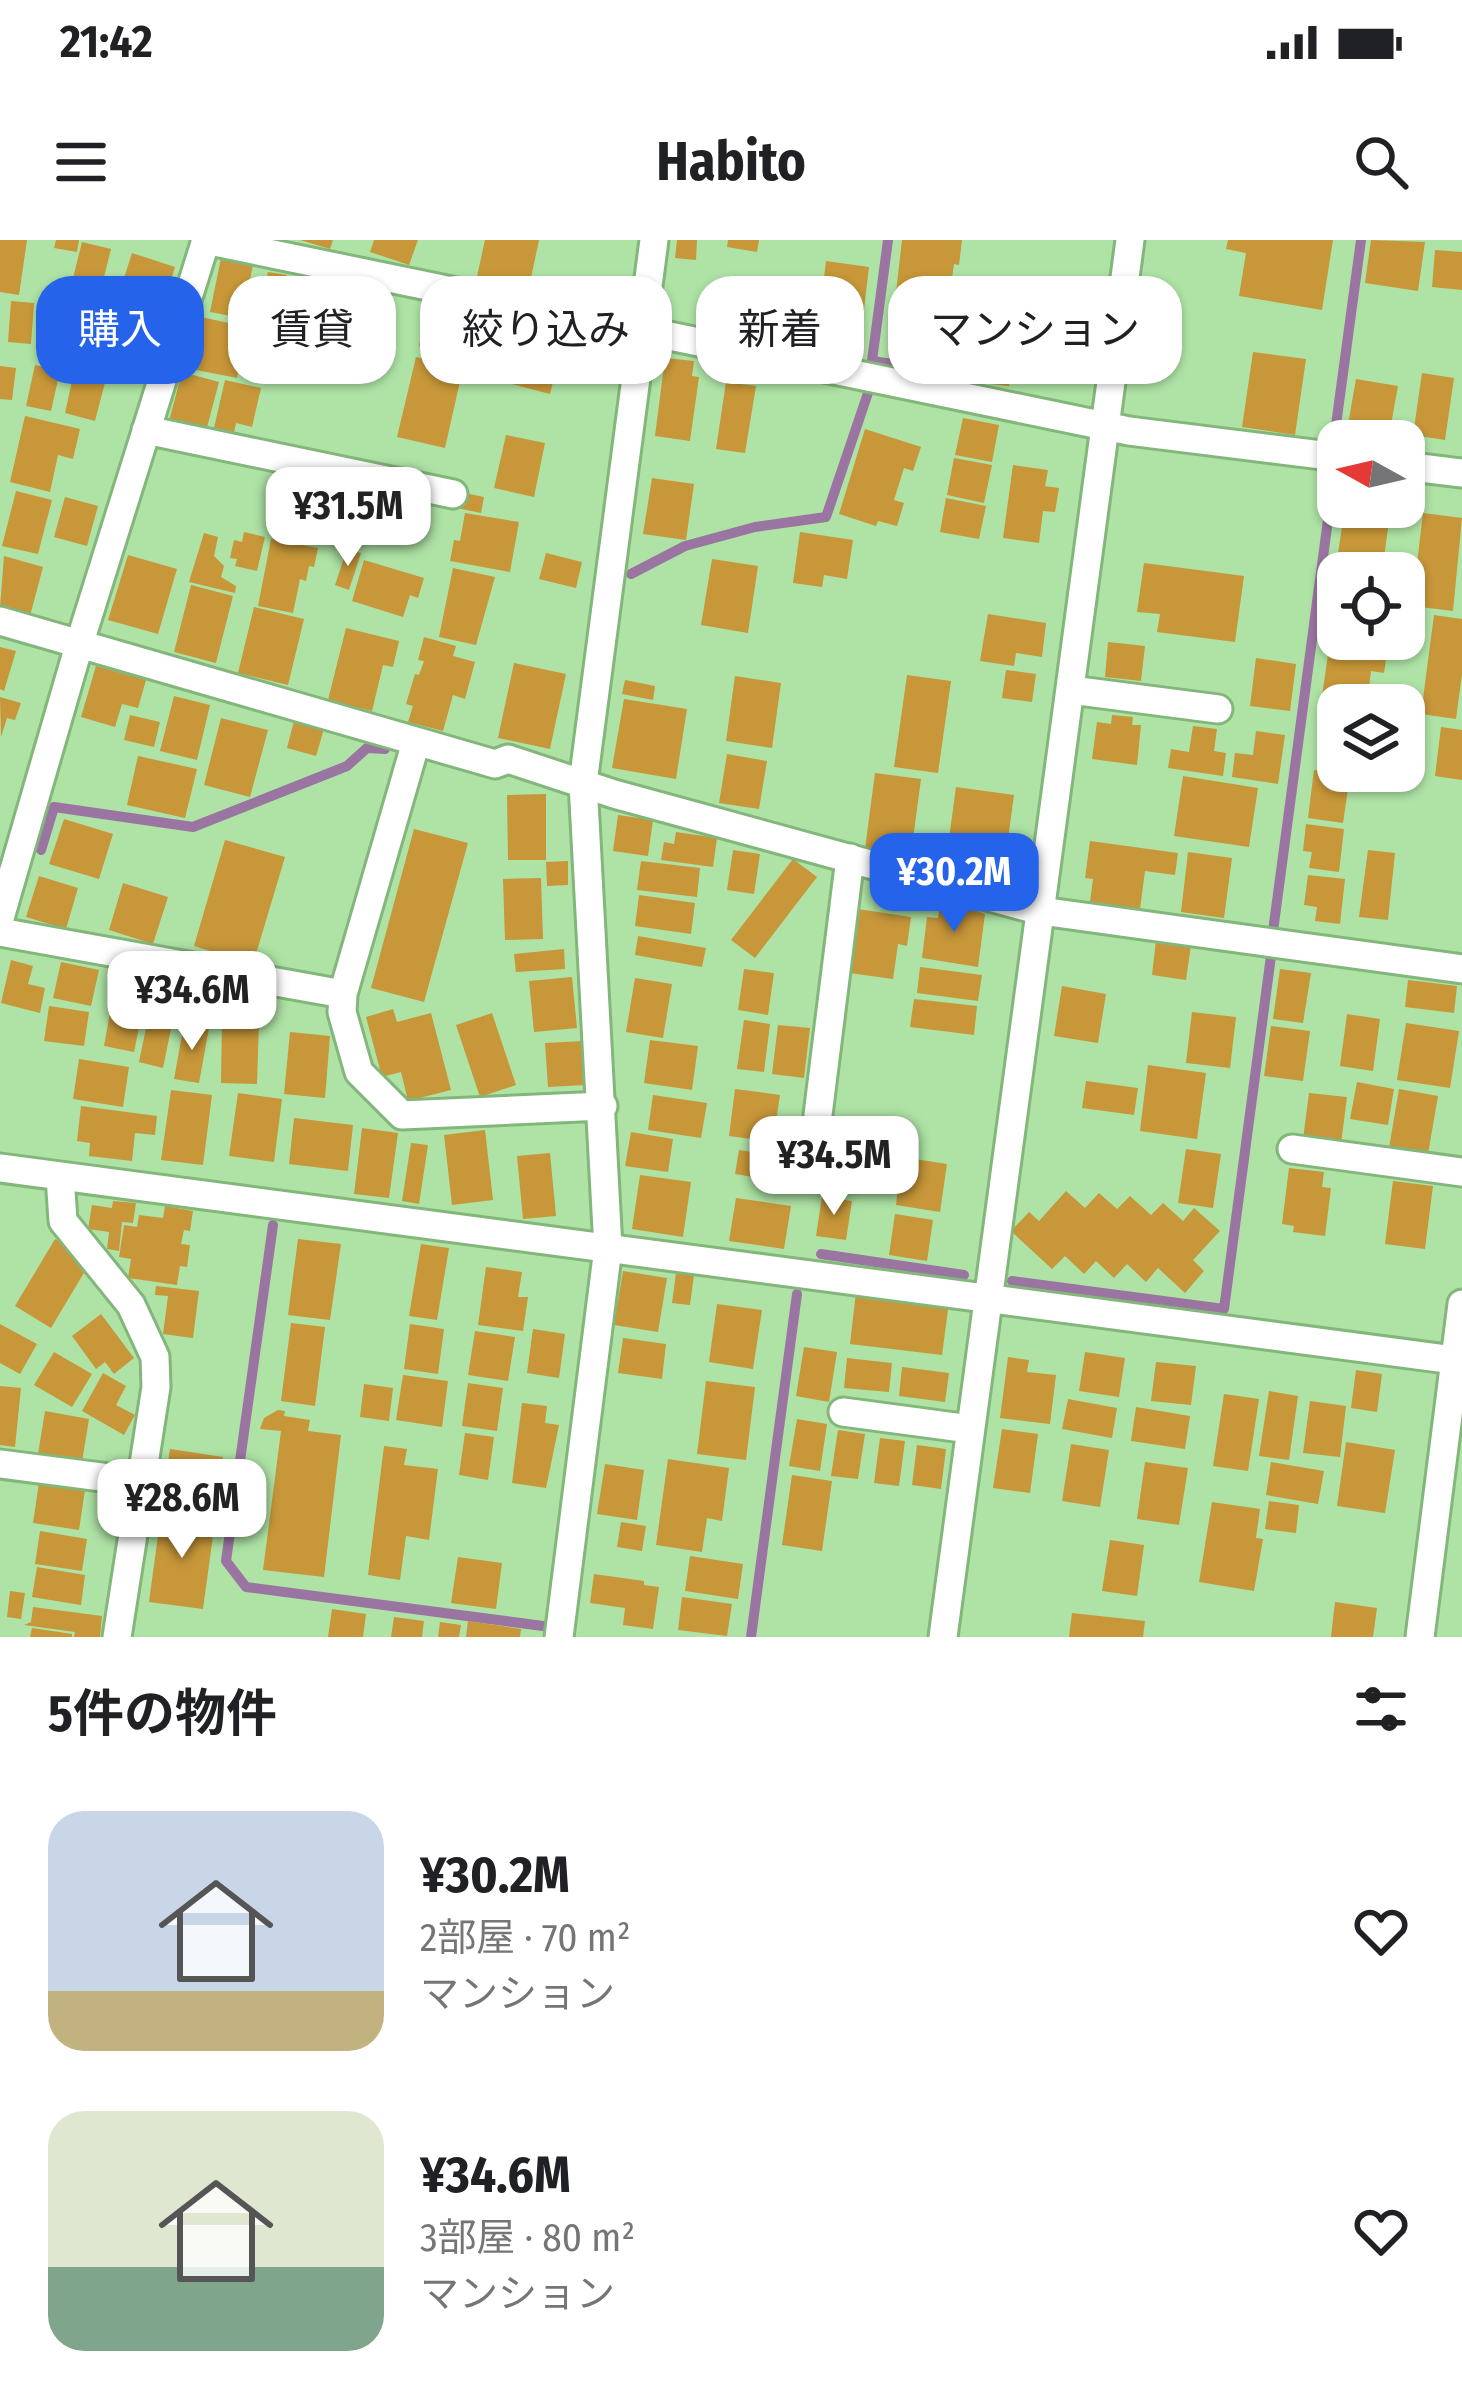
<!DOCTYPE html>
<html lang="ja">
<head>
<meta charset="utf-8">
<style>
  body { margin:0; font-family:"Fira Sans Condensed","Noto Sans JP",sans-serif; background:#f6f6f6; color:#202124; height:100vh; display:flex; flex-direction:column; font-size:45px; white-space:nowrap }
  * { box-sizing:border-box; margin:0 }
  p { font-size:39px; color:#757577 }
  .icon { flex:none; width:66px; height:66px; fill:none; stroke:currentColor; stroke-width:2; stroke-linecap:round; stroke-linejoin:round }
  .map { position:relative; height:1397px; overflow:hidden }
  .panel { display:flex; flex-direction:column; background:#fff; flex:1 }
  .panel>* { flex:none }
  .banner { position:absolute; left:36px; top:36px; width:1392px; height:108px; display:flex; gap:24px }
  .needle { width:78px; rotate:278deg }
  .controls { position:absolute; left:1317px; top:180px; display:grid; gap:24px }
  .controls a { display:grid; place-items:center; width:108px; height:108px; border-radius:24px; background:#fff; box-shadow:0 3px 9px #0004; font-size:60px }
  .price { position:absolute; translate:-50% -102px; padding:0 27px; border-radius:24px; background:#fff; color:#222; font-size:39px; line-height:78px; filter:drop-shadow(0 3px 6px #0008) }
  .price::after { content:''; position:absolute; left:50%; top:72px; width:36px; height:27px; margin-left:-18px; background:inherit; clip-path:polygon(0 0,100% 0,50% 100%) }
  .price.on { background:#2563eb; color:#fff }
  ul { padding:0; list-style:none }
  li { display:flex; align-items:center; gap:36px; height:300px; padding:0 48px }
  li span { display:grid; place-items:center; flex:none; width:336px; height:240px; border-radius:36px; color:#555 }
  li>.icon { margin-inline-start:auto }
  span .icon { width:144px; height:144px; fill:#fffc; stroke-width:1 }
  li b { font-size:51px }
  h2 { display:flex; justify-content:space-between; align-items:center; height:144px; padding:0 48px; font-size:51px }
  .tag { padding:0 42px; border-radius:36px; background:#fff; box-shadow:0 3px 9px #0004; font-size:42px; line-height:108px }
  .tag.on { background:#2563eb; color:#fff }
  .status { display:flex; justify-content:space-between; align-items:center; height:84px; padding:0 60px; background:#fff; direction:ltr }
  .status svg { height:33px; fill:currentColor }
  header { display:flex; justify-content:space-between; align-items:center; height:156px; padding:0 48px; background:#fff; font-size:54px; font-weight:700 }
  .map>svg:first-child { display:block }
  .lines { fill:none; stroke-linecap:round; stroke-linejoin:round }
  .stream { stroke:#9b75a2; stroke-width:10 }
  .building { fill:#c79739 }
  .minor-casing { stroke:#83b67a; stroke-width:33 }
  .minor { stroke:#fff; stroke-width:27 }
</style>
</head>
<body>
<div class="status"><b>21:42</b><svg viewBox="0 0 49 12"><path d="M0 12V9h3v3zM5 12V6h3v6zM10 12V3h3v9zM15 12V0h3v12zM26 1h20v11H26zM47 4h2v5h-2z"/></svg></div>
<header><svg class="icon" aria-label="menu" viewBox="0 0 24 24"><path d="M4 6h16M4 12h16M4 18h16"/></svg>Habito<svg class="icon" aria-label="search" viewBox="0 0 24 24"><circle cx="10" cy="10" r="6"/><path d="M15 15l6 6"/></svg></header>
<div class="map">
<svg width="1462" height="1397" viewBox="0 0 1462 1397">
  <rect width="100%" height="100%" fill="#aee3a5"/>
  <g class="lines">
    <path class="stream" d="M888,0l-16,121 71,10
      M1334,200l27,-200
      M631,334l54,-28 70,-19 71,-10 42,-124
      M41,610l13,-43 139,20 154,-61 20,-18 18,1
      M1273,691l61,-456
      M273,985l-47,336 20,26 297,39
      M821,1014l143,21
      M1012,1041l212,28 47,-353
      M751,1397l46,-343"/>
  </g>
  <path class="building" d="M0,0h27l-8,55 -19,-3z
    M56,0h23l-2,12 -23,-4z
    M300,0h33l-3,9z
    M374,0h44l-9,25 -39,-13z
    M485,0h54l-11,52 -52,-11z
    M677,0h20l-1,20 -21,-2z
    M728,0h31l-2,12 -30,-5z
    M902,0h60l-3,25 -5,-1 -11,77 -23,-3 -2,11 -28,-4z
    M1228,0h105l-11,70 -83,-14 7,-43 -20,-4z
    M1371,0l54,2 -7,49 -53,-8z
    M82,2l29,7 -13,52 -29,-7z
    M1435,10l27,2v38l-30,-3z
    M132,13l43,14 -14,44 -43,-14z
    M221,18l32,7 -11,53 -32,-6z
    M826,21l43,6 -7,59 -43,-5z
    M268,32l19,3 -7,34 -19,-3z
    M66,59l27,6 -9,44 -27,-5z
    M11,61l23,2 -3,41 -23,-2z
    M427,67l47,10 -8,39 -47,-10z
    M196,76l52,11 -11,51 -51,-10z
    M514,76l52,14 -16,64 -53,-14z
    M253,83l20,3 -4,22 -20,-4z
    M993,86l28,4 -6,52h-5l-1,4 -19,-2 1,-5 -4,-1z
    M1253,112l53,7 -11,76 -53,-8z
    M416,117l47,11 -18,80 -48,-11z
    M665,118l29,3 -2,15 7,1 -9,64 -35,-5z
    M35,125l25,6 -9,40 -25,-5z
    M0,126l16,2 -4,32 -12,-1z
    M75,127l32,8 -12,46 -30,-8z
    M182,132l37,10 -14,53 -37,-10z
    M1422,133l32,5 -9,62 -32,-5z
    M1356,139l42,7 -10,55 -42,-5z
    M225,140l36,8 -9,39 -16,-4 -3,14 -20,-5z
    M726,142l30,4 -11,67 -29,-4z
    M25,176l55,13 -7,30 -15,-4 -8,37 -40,-10z
    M963,178l36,7 -7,37 -37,-7z
    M865,189l56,18 -8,24 -9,-3 -10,32 10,3 -7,23 -19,-5 -2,5 -37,-12z
    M506,195l39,8 -11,54 -40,-9z
    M954,218l38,7 -8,38 -37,-8z
    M1013,225l35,5 -3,16 14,2 -4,24 -12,-1 -4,32 -36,-5z
    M308,237l45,9 -12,60 -45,-8z
    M652,238l42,6 -8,56 -43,-6z
    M16,251l36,9 -14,54 -36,-8z
    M460,252l24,5 -3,16 -24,-5z
    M65,257l33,9 -11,40 -33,-9z
    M946,258l40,8 -7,33 -39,-7z
    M1345,267l45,6 -8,60h-47z
    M465,273l54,9 -9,50 -60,-11 4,-21 6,1z
    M1423,273l39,5 -9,93 -41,-5z
    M244,292l21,5 -8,34 -22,-5 2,-7 -7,-1 4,-18 8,2z
    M800,292l53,8 -6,39 -23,-4 -2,12 -29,-4z
    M204,293l14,4 -4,19 10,10 -3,11 15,9 -1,7 -46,-11z
    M271,299l47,9 -4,19 -5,-1 -3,15 -6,-2 -7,34 -35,-7z
    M347,309l14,4 -12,37 -14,-5z
    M546,313l36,9 -6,26 -37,-9z
    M128,315l49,14 -19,65 -50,-14z
    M4,316l39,11 -13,49 -30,-9z
    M712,319l46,7 -10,67 -47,-8z
    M364,320l60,18 -6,20 -8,-3 -7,22 -51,-16z
    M1144,323l100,13 -9,66 -78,-10 3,-18 -23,-2z
    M453,328l42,9 -19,68 -37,-8z
    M191,345l42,11 -17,67 -42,-11z
    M254,367l50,12 -16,66 -50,-12z
    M988,374l58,9 -4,34 -26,-4 -2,13 -34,-5z
    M1434,375l28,4v55l-6,45 -35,-5z
    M1333,380h5v19h51l-5,34 -13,-2 -4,34 -46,-2z
    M346,388l53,13 -6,26 -10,-2 -11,46 -44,-11z
    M424,397l32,9 -3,10 22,6 -10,37 -12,-4 -10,36 -35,-9 5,-16 -7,-2 9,-30 4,1 5,-14 -6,-1z
    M1108,402l37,4 -4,35 -36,-4z
    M0,407l16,4 -12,40 -4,-2z
    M1256,418l40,6 -6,47 -40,-5z
    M514,423l52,11 -16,75 -52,-11z
    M96,426l50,14 -8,28 -16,-4 -7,23 -34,-10z
    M1006,430l30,4 -4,28 -30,-4z
    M907,435l44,6 -13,92 -44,-6z
    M735,436l46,7 -9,65 -46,-7z
    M625,440l30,6 -2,14 -31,-6z
    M174,456l36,9 -13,55 -37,-9z
    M0,457l21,6 -6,17 -8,-2 -6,19z
    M624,459l63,10 -11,70 -64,-11z
    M130,475l30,7 -6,25 -30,-7z
    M1112,475l21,2 -1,8h9l-4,40 -45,-6 5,-37 14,2z
    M221,478l47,12 -18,67 -46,-12z
    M294,481l30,8 -8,27 -29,-8z
    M1193,486l24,3 -3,22 12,2 -3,23 -55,-8 3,-19 18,3z
    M1441,487l21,3v50l-27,-4z
    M1256,491l29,4 -7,49 -46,-7 3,-24 18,2z
    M727,514l40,7 -8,48 -40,-6z
    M138,516l59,13 -12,49 -58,-13z
    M1314,530l36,5 -7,48 -35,-5z
    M875,533l46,6 -10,75 -46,-5z
    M1183,536l75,12 -9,59 -75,-11z
    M956,547l58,8 -11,81 -58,-8z
    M546,554v66h-38l-1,-65z
    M618,575l35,5 -5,36 -35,-5z
    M64,579l49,15 -14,45 -50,-15z
    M1306,584l38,5 -5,43 -30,-4 3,-16 -9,-1z
    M414,589l54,14 -44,159 -53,-14z
    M676,592l41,6 -4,29 -52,-7 3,-18 10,2z
    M225,600l60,17 -32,107 -59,-18z
    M1090,601l88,12 -3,22 -30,-4 -5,38 -50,-7 3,-23 -8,-1z
    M733,610l27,4 -6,40 -27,-4z
    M1368,610l27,3 -7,67 -29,-3z
    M1188,612l44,6 -8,60 -43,-6z
    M793,619l24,18 -62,81 -24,-18z
    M568,621v24l-21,1 -1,-24z
    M641,621l59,7 -3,29 -60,-7z
    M1308,635l37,4 -5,45 -25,-3 2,-14 -13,-2z
    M39,636l39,12 -12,41 -40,-12z
    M541,638l2,61 -38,1 -2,-61z
    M123,643l45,14 -15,47 -44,-14z
    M639,655l56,8 -4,31 -56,-8z
    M942,658l43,16 -7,53 -56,-9 5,-41 11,1z
    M858,669l53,8 -4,29 -9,-2 -5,35 -44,-6z
    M638,696l68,12 -4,19 -67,-12z
    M1156,700l35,5 -5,35 -34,-5z
    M564,709l1,20 -49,3 -2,-18z
    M11,720l22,6 -5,18 17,4 -5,25 -39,-10z
    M61,722l38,8 -8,36 -38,-8z
    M920,727l62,8 -4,26 -61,-8z
    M744,729l30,4 -6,42 -30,-5z
    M1280,729l31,4 -8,50 -30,-4z
    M572,737l5,51 -43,4 -5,-51z
    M635,738l37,6 -9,54 -37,-6z
    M1408,740l49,6 -3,27 -49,-6z
    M1062,746l44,8 -8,49 -44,-7z
    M914,759l63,7 -3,29 -64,-8z
    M112,762l31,6 -9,44 -30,-6z
    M151,764l24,5 -12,59 -24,-6z
    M49,766l40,6 -5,34 -40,-5z
    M393,769l4,13 34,-9 20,77 -43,11 -7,-29 -19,5 -16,-60z
    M1192,772l44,5 -6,51 -44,-5z
    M492,773l24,72 -36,12 -24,-72z
    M1347,774l33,5 -7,52 -33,-5z
    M744,780l26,4 -6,48 -27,-3z
    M222,781l37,1 -2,62 -36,-1z
    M1406,783l53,8 -9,57 -53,-8z
    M184,784l25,4 -10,55 -25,-4z
    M778,785l32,3 -6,50 -32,-4z
    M1271,786l39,5 -7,50 -39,-5z
    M290,792l40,4 -5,62 -41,-4z
    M650,800l48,6 -6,44 -48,-7z
    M583,801l2,44 -37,2 -3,-44z
    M79,819l50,8 -6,40 -50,-8z
    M1148,825l58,8 -9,66 -57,-8z
    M1086,841l52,7 -4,27 -52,-7z
    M1357,842l37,7 -6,36 -38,-6z
    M735,849l45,6 -7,47 -44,-6z
    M1399,849l39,7 -10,58 -39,-6z
    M171,850l41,5 -9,70 -42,-5z
    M238,853l44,6 -8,63 -45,-6z
    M1309,853l38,4 -6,47 -38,-5z
    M653,855l54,8 -6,35 -53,-8z
    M81,866l76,10 -2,19 -20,-2 -3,28 -43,-5 1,-13 -13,-2z
    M294,878l59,7 -5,46 -59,-7z
    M362,888l36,5 -9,65 -35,-4z
    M485,890l8,70 -41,5 -8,-70z
    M631,892l42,7 -5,33 -43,-6z
    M411,903l17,2 -9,59 -17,-3z
    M824,908l50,7 -6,38 -49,-7z
    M1186,909l35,5 -8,54 -35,-5z
    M739,910l73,12 -4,24 -73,-12z
    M550,913l6,63 -33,3 -6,-63z
    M902,917l45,7 -7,48 -44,-7z
    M1289,928l35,4 -2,15 9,1 -6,48 -32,-4 1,-6 -12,-2z
    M640,935l51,7 -8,55 -51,-8z
    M1393,941l40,5 -8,63 -40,-5z
    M1066,951l19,17 14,-15 18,16 13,-13 21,19 12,-12 20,18 11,-13 26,23 -27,29 11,11 -19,22 -27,-25 -12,14 -19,-18 -13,14 -18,-17 -12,13 -19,-18 -13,13 -41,-38 18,-19 10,9z
    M822,957l30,4 -6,39 -30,-4z
    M736,958l55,8 -7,43 -55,-8z
    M113,961l23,2 -3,20 -11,-1 -3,29 -12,-2 2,-17 -21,-3 4,-24 20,3z
    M165,966l28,5 -3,20 -6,-1 -3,14 9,1 -3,22 -7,-1 -3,19 -49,-7 3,-19 -12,-2 5,-32 13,2 2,-12 24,3z
    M895,974l38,6 -6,41 -38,-6z
    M55,999l36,22 -40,67 -36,-22z
    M298,999l43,5 -11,76 -42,-5z
    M421,1004l28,4 -12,72 -28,-4z
    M486,1027l36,5 -4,25h10l-5,34 -45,-6z
    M623,1031l44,7 -9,54 -44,-7z
    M676,1033l18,2 -4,30 -18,-2z
    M156,1046l43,5 -6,47 -30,-4 5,-38 -13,-1z
    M856,1052l93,10 -7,53 -92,-11z
    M717,1064l45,6 -9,59 -44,-7z
    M101,1074l33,44 -20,16 -9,-12 -9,7 -24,-33z
    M291,1083l34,4 -10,79 -34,-5z
    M0,1084l37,20 -17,30 -20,-11z
    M410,1084l34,5 -6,45 -34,-5z
    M533,1089l32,5 -6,44 -32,-5z
    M475,1091l40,6 -7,44 -40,-6z
    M623,1098l43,6 -4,35 -44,-6z
    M804,1107l33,5 -8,50 -33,-6z
    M54,1112l38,22 -20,33 -38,-22z
    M1085,1112l40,6 -6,39 -40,-6z
    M1008,1117l21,3 -2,12 29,3 -6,49 -50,-6z
    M847,1118l45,5 -3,29 -45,-4z
    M1156,1122l40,4 -5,39 -40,-4z
    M902,1127l47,6 -4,29 -46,-6z
    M1356,1130l26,4 -5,38 -26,-4z
    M103,1133l23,13 -10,19 19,10 -11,20 -42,-24z
    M403,1135l45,6 -6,46 -46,-7z
    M706,1141l49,6 -9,73 -49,-6z
    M468,1143l35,5 -6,43 -35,-5z
    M364,1144l29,4 -4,33 -29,-4z
    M0,1146l21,2 -6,59 -15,-2z
    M1269,1151l29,5 -9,64 -30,-4z
    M1224,1154l35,5 -11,72 -35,-5z
    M1068,1159l49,9 -5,30 -50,-9z
    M1310,1161l36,5 -6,51 -37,-4z
    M522,1163l25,3 -2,17 14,2 -13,63 -34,-5z
    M1136,1167l54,9 -5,33 -54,-8z
    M278,1170l7,1 -1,5 26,4 -2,11 33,4 -17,142 -61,-7 18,-139 -21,-2 4,-11z
    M45,1171l44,8 -7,43 -44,-8z
    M797,1179l30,5 -7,47 -31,-5z
    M1002,1189l36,5 -8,59 -37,-5z
    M838,1190l27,4 -7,45 -27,-3z
    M465,1193l29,4 -6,43 -29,-5z
    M880,1198l25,3 -6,45 -25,-3z
    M1346,1202l49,8 -10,63 -48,-7z
    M1071,1204l38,6 -9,57 -38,-6z
    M917,1205l29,4 -5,40 -29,-4z
    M384,1206l23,3 -3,16 34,4 -9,71 -23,-4 -6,44 -32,-5z
    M170,1209l53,8 -9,52 -52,-8z
    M668,1219l61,9 -7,53 -15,-3 -5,34 -46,-7z
    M1145,1222l43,6 -9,57 -42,-6z
    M1271,1222l53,9 -6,33 -52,-9z
    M605,1224l39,6 -7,50 -40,-6z
    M792,1235l40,6 -10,70 -40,-6z
    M40,1236l46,7 -7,47 -46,-7z
    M1269,1261l30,4 -3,28 -31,-4z
    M1212,1262l48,7 -4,29 7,1 -9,52 -55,-9z
    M161,1273l54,8 -12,88 -54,-7z
    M621,1282l25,4 -4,25 -25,-4z
    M40,1291l47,8 -5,32 -47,-7z
    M1110,1300l34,5 -7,51 -35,-5z
    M690,1316l53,8 -5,35 -53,-8z
    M458,1317l44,6 -6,46 -45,-6z
    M37,1327l48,8 -4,30 -49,-8z
    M594,1334l50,7v4l15,2 -6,42 -30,-4 2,-17 -35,-5z
    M10,1351l15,2 -4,26 -14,-2z
    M682,1357l50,7 -5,32 -49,-6z
    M1335,1362l42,6 -4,29h-42z
    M33,1367l69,9 -2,21h-26l1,-5 -51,-7 7,-3z
    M332,1369l34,5 -3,23h-35z
    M1072,1373l73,8 -2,16h-74z
    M394,1377l30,4 -2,16h-31z
    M468,1381l53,8 -1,8h-54z
    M440,1382l21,3 -2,12h-21z
    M32,1388l40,6v3h-42z"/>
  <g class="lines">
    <g class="minor-casing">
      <path id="minor" d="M205,0l924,191 209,26
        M146,190l307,64
        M1404,226l58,7
        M0,381l495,143 13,-5 106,35 427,117 421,58
        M1071,450l147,19
        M416,502l-73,252 -1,18 17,60 43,43 201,-9
        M0,678l80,-276 126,-402
        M0,692l343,62
        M818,875l32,-257
        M1292,909l170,23
        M0,928l1462,193
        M60,936l3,45 68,84 24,52 1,30 -39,250
        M843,1172l127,17
        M0,1224l140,18
        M559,1397l49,-389 -25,-465 71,-543
        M943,1397l187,-1397
        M1420,1397l42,-333"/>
    </g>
    <use href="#minor" class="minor"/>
  </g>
</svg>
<div class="controls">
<a><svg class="needle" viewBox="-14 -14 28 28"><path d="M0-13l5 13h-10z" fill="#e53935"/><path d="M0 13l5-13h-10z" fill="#757577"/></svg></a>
<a><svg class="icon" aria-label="locate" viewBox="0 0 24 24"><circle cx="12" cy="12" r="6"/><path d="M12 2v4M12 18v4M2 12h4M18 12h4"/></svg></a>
<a><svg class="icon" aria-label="layers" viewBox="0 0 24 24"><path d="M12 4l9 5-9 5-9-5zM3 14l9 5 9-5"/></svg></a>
</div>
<b class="price" style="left:348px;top:329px">¥31.5M</b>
<b class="price on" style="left:954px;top:695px">¥30.2M</b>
<b class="price" style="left:192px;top:813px">¥34.6M</b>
<b class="price" style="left:834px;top:978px">¥34.5M</b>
<b class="price" style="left:182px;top:1321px">¥28.6M</b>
<div class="banner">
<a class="tag on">購入</a>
<a class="tag">賃貸</a>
<a class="tag">絞り込み</a>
<a class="tag">新着</a>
<a class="tag">マンション</a>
</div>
</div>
<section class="panel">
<h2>5件の物件<svg class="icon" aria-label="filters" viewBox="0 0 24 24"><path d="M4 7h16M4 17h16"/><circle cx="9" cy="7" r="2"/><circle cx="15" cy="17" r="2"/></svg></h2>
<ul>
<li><span style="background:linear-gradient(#c9d6e8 75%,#c2b280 0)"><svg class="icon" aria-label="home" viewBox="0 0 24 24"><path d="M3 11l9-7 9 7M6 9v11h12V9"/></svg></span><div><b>¥30.2M</b><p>2部屋 · 70 m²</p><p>マンション</p></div><svg class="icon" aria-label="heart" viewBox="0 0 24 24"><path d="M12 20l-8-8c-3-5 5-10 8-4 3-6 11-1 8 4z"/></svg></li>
<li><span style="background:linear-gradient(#dfe7d0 65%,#7fa58c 0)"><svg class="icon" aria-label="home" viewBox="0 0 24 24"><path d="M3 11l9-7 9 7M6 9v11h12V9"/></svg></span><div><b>¥34.6M</b><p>3部屋 · 80 m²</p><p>マンション</p></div><svg class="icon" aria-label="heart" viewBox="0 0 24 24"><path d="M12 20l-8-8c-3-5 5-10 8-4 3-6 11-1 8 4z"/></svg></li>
</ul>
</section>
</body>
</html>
